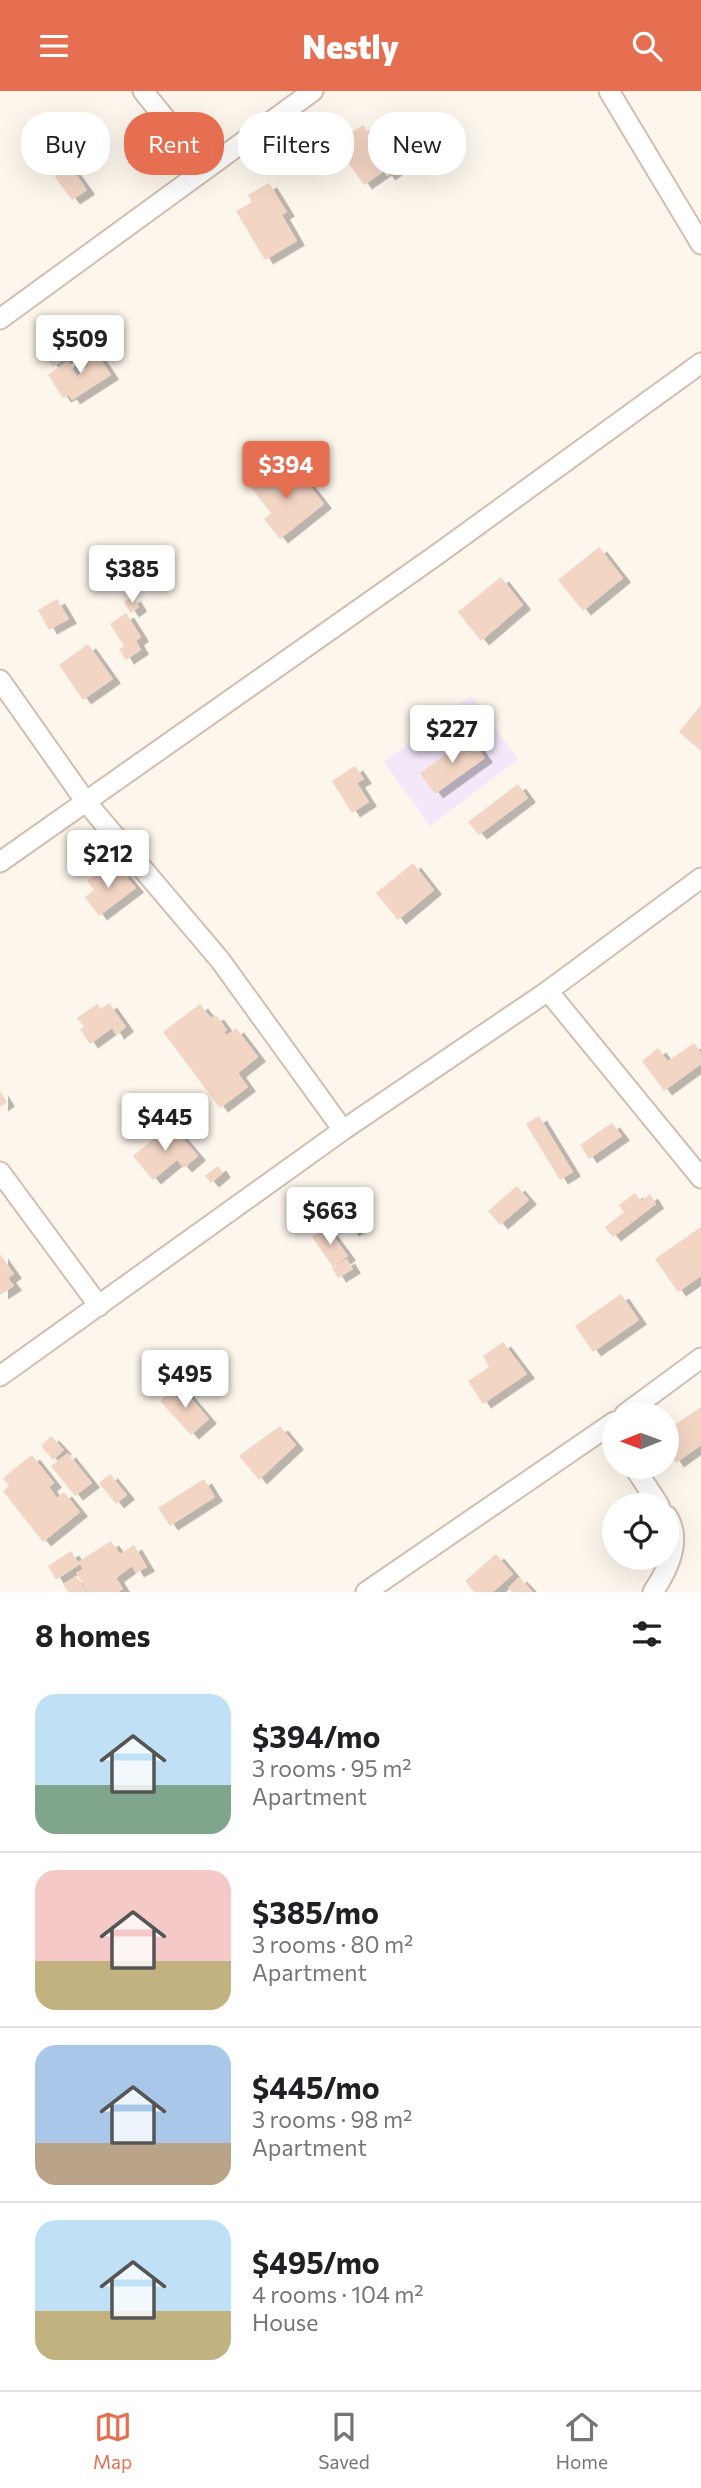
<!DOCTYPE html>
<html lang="en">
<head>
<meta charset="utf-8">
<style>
  body { margin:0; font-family:Commissioner,sans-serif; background:#f2f2f2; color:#202124; height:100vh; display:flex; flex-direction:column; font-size:26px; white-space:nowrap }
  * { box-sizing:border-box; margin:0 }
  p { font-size:23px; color:#757577 }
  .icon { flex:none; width:38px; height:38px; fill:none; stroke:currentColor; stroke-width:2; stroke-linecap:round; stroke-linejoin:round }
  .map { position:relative; height:1501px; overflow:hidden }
  .sheet { display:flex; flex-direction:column; background:#fff; flex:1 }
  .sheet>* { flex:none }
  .hud { position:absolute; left:21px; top:21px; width:660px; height:63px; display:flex; gap:14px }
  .needle { width:46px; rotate:269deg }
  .buttons { position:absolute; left:602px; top:1311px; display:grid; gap:14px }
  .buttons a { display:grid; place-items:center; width:77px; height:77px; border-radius:50%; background:#fff; box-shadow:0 7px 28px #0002; font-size:35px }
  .price { position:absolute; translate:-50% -60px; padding:0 16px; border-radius:7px; background:#fff; color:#222; font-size:23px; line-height:46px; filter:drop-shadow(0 2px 4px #0008) }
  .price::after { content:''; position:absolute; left:50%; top:42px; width:21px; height:16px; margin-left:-10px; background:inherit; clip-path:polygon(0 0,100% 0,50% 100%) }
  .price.on { background:#e76f51; color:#fff }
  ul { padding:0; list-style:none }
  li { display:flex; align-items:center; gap:21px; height:175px; padding:0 35px }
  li+li { border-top:2px solid #e0e0e0 }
  li span { display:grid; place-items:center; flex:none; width:196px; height:140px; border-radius:21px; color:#555 }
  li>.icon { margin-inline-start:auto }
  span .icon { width:84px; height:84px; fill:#fffc; stroke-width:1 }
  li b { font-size:30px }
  h2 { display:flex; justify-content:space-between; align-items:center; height:84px; padding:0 35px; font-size:30px }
  .tag { padding:0 24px; border-radius:28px; background:#fff; box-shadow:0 7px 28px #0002; font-size:24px; line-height:63px }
  .tag.on { background:#e76f51; color:#fff }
  header { display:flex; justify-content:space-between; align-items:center; height:91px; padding:0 35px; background:#e76f51; color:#fff; font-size:32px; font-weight:800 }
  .dock { display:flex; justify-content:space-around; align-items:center; height:98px; border-top:2px solid #e0e0e0; background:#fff; font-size:19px; color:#757577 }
  .dock a { display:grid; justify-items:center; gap:4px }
  .dock .on { color:#e76f51 }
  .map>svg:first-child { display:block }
  .education { fill:#f3e8fa }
  .building { fill:#f3d5c3; filter:url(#shadow) }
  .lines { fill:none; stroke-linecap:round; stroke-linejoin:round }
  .street-casing { stroke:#d1beb0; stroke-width:23 }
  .street { stroke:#fff; stroke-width:19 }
</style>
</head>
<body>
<header><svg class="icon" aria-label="menu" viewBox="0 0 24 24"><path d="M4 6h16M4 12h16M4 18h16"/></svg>Nestly<svg class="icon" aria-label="search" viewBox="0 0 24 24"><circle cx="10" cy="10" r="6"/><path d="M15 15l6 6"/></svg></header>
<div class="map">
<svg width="701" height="1501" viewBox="0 0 701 1501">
  <defs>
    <filter id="shadow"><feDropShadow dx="8" dy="4.5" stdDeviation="0" flood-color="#0004"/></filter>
  </defs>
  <rect width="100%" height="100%" fill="#fdf6ec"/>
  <path class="education" d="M471,605l47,63 -88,67 -46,-64z"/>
  <path class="building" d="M363,34l9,12 9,-6 22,34 -16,11 -3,-5 -20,14 -21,-30 8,-6 -8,-11z
    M70,75l17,24 -15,10 -17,-23z
    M269,92l18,29 -5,3 15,26 -32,19 -29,-49 16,-9 -4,-7z
    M75,234l12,17 -34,25 -12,-17z
    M92,255l19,29 -39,25 -3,-5 -6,3 -15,-23 20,-14 9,15 9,-6 -9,-14z
    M297,378l27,35 -44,35 -16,-20 7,-6 -23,-29 18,-14 12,15z
    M599,456l24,31 -40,33 -25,-31z
    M501,486l22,28 -42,36 -23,-29z
    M133,506l6,10 -8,6 -7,-11z
    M57,508l12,20 -20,11 -11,-20z
    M126,522l15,24 -5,4 5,9 -15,10 -7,-11 5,-3 -14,-22z
    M88,553l25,35 -30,21 -24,-35z
    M701,614v46l-22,-19z
    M470,646l15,21 -50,36 -15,-21z
    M355,675l9,13 -7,4 12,19 -17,11 -20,-32z
    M518,693l10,14 -49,37 -11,-13z
    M413,772l21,27 -36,30 -22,-27z
    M105,777l8,10 9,-7 14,17 -37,28 -14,-19 9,-7 -7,-9z
    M109,912l17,24 -10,8 -4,-7 -22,16 -10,-15 4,-2 -7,-9 20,-14 4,5z
    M200,913l11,14 5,-3 11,15 -3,2 3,3 9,-7 22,29 -20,16 10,14 -28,21 -57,-76z
    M694,952l7,10v11l-37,27 -22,-30 16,-13 10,13z
    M0,1000l7,11 -7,5z
    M539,1025l34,56 -13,8 -34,-56z
    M612,1032l10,13 -33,23 -9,-14z
    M171,1033l27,32 -14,12 -7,-8 -24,20 -20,-24z
    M218,1075l5,7 -12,10 -6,-7z
    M517,1095l12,14 -29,25 -12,-14z
    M635,1102l6,8 9,-7 6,10 -43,33 -8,-10 19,-15 -5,-7z
    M330,1111l9,11 -19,15 -9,-12z
    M348,1114l14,20 -11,7 -13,-20z
    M326,1135l22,30 -15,11 -21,-30z
    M701,1136v49l-23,16 -23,-33z
    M0,1163l14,20 -6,4 6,8 -14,9z
    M347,1168l6,10 -15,9 -6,-10z
    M621,1203l18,26 -46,32 -18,-26z
    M503,1251l24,32 -44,30 -15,-23 21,-14 -6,-11z
    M179,1293l30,35 -18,16 -31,-34z
    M701,1316v38l-25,18 -9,-13v-20z
    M280,1335l16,19 -37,35 -20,-24z
    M51,1345l13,14 -11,10 -12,-14z
    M68,1362l24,30 -17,13 -24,-30z
    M32,1364l22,28 -5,4 8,11 7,-6 16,20 -37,30 -40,-51 6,-5 -6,-8z
    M110,1383l17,21 -11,9 -17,-21z
    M204,1388l11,18 -45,29 -12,-18z
    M111,1450l9,13 14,-9 13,22 -11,6 -4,-7 -16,12 7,11 -5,3h-30l-12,-19 7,-4 -3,-5 -24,16 -8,-14 23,-15 7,11z
    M496,1463l17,20 -20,18h-19l-9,-11z
    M76,1485l11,16h-19l-5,-8z
    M519,1486l14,15h-21l-4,-4z"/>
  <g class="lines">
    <g class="street-casing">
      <path id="street" d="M143,0l63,78
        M609,0l92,153
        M0,228l313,-228
        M0,589l86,122 134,158 123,170
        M0,771l435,-306 266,-193
        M548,900l153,187
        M0,1081l99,134
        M0,1285l343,-246 205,-139 153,-113
        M625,1323l76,-56
        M634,1376l25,38
        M366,1501l248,-170
        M653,1501c14,-21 30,-51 14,-76"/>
    </g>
    <use href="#street" class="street"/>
  </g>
</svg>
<div class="buttons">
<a><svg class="needle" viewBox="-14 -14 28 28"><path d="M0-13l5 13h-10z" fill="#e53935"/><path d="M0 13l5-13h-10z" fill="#757577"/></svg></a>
<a><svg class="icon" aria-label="locate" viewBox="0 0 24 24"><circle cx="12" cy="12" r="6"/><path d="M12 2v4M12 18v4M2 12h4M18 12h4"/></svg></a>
</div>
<b class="price" style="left:80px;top:284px">$509</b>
<b class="price on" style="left:286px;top:410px">$394</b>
<b class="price" style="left:132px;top:514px">$385</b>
<b class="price" style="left:452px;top:674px">$227</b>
<b class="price" style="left:108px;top:799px">$212</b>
<b class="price" style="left:165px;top:1062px">$445</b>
<b class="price" style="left:330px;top:1156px">$663</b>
<b class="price" style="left:185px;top:1319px">$495</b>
<div class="hud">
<a class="tag">Buy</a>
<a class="tag on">Rent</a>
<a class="tag">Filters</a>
<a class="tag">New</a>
</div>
</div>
<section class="sheet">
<h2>8 homes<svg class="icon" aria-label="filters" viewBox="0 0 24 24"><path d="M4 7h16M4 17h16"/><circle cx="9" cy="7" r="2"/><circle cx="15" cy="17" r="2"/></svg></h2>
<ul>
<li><span style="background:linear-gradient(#bfe0f5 65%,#7fa58c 0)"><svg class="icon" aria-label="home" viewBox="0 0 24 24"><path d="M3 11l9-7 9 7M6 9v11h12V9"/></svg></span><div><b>$394/mo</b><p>3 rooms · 95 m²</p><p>Apartment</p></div></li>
<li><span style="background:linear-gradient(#f6c9c9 65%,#c2b280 0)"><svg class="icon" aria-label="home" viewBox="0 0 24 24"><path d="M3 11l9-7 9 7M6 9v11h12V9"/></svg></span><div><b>$385/mo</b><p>3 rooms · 80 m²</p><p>Apartment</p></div></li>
<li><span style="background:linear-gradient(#a9c7e8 70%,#b9a48a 0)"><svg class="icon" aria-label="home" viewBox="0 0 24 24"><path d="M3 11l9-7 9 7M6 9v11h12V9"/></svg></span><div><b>$445/mo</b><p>3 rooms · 98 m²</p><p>Apartment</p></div></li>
<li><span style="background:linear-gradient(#bfe0f5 65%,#c2b280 0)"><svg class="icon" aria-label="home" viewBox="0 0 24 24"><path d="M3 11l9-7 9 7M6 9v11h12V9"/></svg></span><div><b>$495/mo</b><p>4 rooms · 104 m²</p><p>House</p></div></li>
</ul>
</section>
<nav class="dock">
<a class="on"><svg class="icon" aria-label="map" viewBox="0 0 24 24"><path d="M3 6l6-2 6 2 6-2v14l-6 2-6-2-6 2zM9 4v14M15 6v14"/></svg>Map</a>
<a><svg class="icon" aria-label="saved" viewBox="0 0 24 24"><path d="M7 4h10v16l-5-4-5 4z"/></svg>Saved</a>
<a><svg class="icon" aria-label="home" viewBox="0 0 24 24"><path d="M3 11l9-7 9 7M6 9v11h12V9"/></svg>Home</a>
</nav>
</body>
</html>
